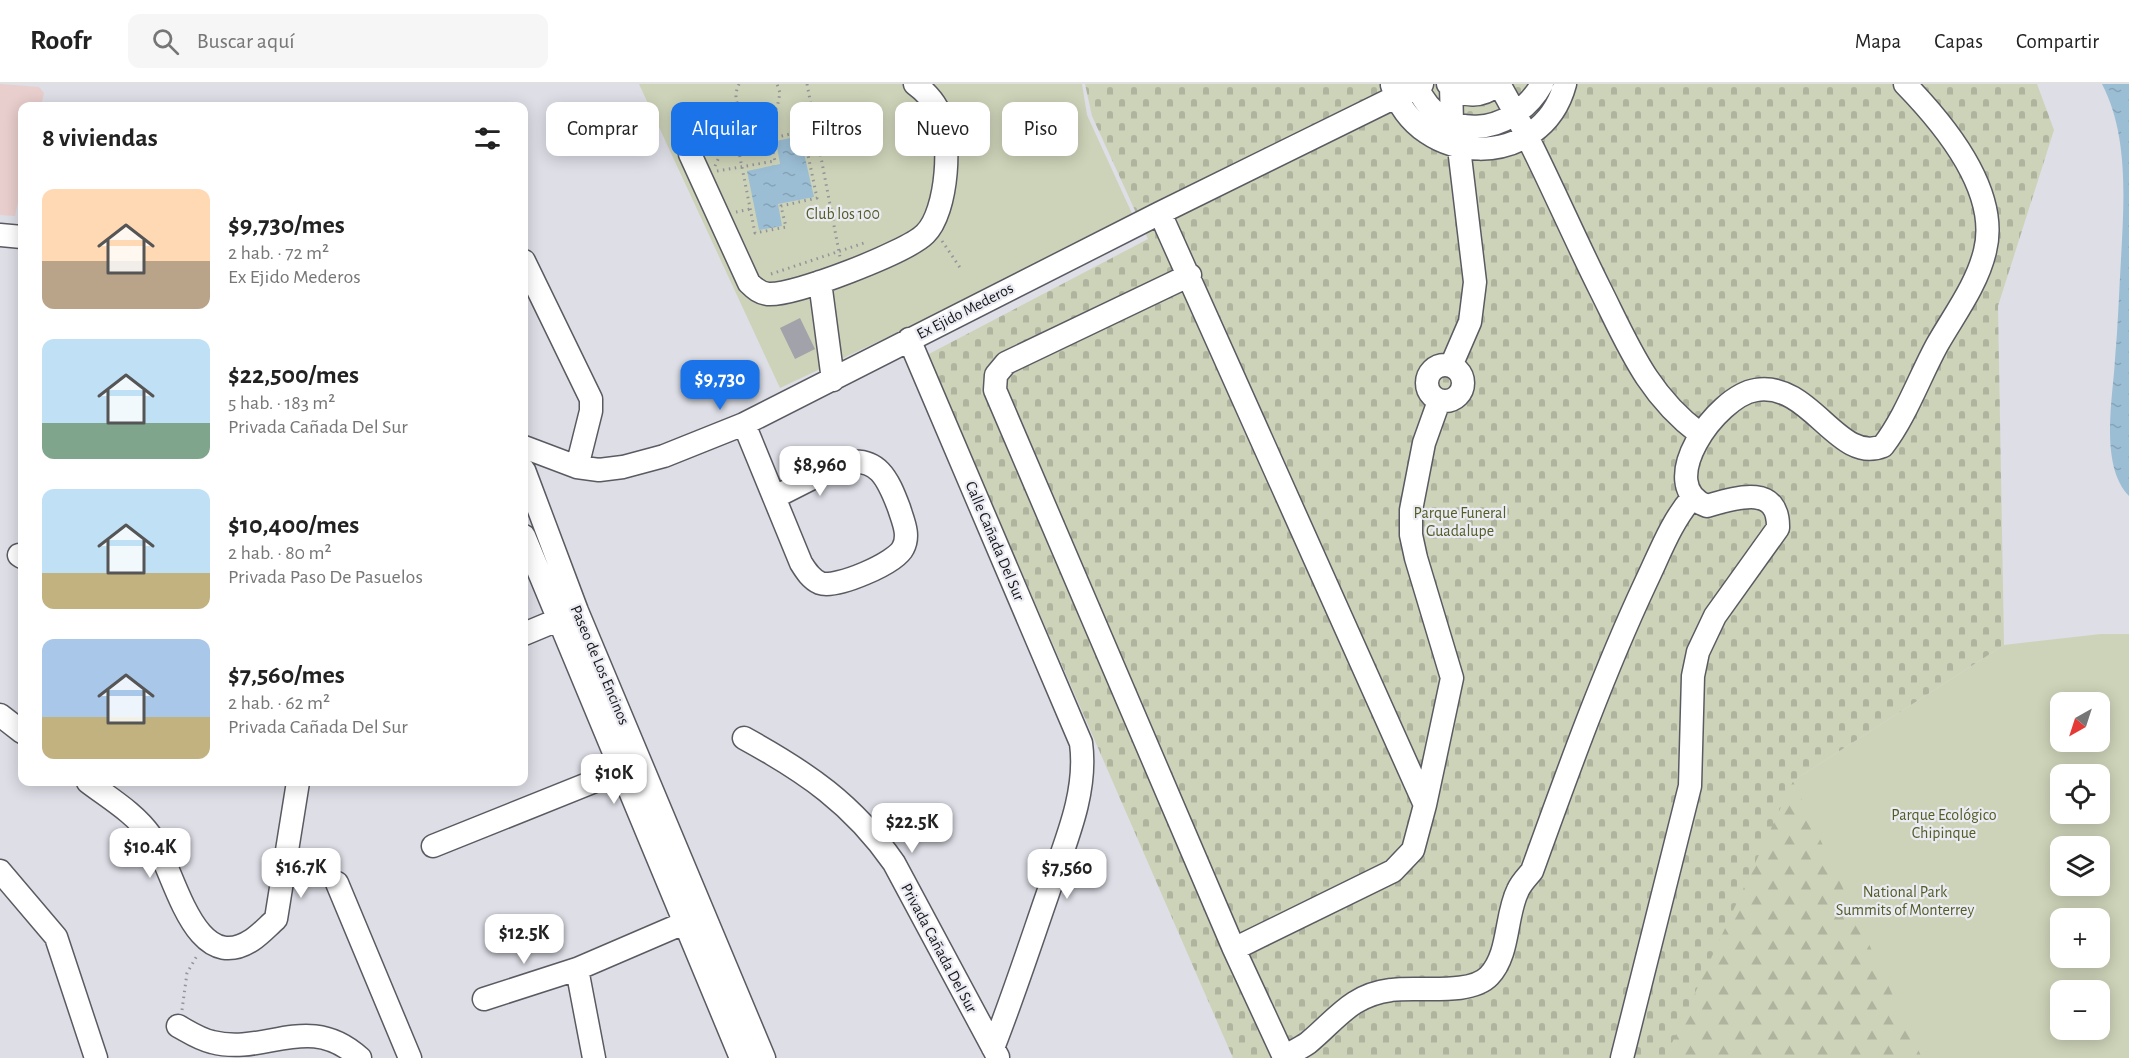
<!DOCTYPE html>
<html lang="es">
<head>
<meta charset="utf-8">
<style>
  body { margin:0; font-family:"Alegreya Sans",sans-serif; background:#f6f6f6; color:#222; height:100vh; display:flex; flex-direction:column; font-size:22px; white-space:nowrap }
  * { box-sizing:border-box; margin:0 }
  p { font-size:20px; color:#767676 }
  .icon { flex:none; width:33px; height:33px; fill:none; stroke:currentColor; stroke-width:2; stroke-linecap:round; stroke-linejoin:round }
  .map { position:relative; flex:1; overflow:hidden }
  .drawer { position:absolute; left:18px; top:18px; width:510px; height:684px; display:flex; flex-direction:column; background:#fff; border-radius:12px; box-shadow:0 3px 15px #0003 }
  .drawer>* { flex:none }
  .top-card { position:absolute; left:546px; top:18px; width:570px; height:54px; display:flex; gap:12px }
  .needle { width:39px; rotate:219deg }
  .fabs { position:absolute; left:2050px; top:608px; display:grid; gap:12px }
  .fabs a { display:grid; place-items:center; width:60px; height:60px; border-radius:12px; background:#fff; box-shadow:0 3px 15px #0003; font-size:30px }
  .price { position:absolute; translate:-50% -51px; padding:0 14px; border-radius:12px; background:#fff; color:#222; font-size:20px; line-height:39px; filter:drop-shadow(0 2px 3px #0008) }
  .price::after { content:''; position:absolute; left:50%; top:36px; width:18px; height:14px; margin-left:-9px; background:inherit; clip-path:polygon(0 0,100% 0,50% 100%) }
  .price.current { background:#1a73e8; color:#fff }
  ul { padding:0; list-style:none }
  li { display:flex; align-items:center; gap:18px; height:150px; padding:0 24px }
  li span { display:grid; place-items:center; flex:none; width:168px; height:120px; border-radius:12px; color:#555 }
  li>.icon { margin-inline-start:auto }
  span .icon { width:72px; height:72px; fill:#fffc; stroke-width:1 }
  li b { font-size:26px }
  h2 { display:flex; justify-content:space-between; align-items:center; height:72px; padding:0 24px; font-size:26px }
  .tag { padding:0 21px; border-radius:12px; background:#fff; box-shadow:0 3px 15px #0003; font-size:21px; line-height:54px }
  .tag.current { background:#1a73e8; color:#fff }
  header { display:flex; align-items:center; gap:36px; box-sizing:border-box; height:84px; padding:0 30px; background:#fff; border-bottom:2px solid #e0e0e0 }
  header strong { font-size:28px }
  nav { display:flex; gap:33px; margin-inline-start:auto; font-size:21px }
  .search { width:420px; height:54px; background:#f6f6f6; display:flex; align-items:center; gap:15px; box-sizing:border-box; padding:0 21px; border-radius:12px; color:#767676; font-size:22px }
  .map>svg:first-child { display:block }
  .education { fill:#e8cecc }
  .green { fill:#cdd3b8; fill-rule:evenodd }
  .forest { fill:url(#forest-firs) }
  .cemetery { fill:url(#cemetery-stones) }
  .water { fill:url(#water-ripples) }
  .building { fill:#a1a2aa }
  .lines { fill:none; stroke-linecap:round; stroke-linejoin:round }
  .minor-casing { stroke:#5a5b62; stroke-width:25 }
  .path { stroke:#93949a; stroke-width:3; stroke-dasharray:1.5 4.5; stroke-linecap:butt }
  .minor { stroke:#fff; stroke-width:22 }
  .labels { text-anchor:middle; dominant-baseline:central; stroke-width:4.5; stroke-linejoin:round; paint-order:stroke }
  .park-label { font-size:16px; fill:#535d25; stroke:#ebebf3 }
  .street-label { font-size:16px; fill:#17171a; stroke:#ebebf3 }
</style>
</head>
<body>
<header>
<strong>Roofr</strong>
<div class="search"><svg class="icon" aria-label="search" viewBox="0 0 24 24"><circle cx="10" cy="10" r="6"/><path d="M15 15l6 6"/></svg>Buscar aquí</div>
<nav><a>Mapa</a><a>Capas</a><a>Compartir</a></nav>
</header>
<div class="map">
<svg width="2129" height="974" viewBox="0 0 2129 974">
  <defs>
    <pattern id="forest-firs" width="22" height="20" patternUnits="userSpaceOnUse" patternTransform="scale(1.5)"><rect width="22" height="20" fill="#cdd3b8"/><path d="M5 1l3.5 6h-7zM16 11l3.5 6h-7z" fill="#afb49e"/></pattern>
    <pattern id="cemetery-stones" width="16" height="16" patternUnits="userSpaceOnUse" patternTransform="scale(1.5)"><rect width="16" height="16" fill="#cdd3b8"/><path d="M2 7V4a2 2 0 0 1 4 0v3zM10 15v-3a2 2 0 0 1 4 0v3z" fill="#afb49e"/></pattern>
    <pattern id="water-ripples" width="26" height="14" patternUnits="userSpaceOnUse" patternTransform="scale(1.5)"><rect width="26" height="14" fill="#9bbed5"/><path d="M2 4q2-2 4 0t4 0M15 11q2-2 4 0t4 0" fill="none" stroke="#85a3b6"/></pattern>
  </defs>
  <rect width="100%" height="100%" fill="#dddee6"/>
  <path class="education" d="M0,0l39,3 5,6 -3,13h-19v77l-7,33 -15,-1z"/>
  <path class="green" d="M639,0h443l5,31 48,105 -355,168z
    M2101,550h28v424h-490l154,-277 211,-136zM2061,618h39v39h-39zM2061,690h39v39h-39zM2061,762h39v39h-39zM2061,834h39v39h-39zM2061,906h39v39h-39z"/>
  <path class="forest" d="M1793,697l129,277h-283z"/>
  <path class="cemetery" d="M1085,0h952l17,46 -56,176 6,339 -211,136 -128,277h-432l-306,-703 221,-116 -56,-123z"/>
  <path class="water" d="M2102,0h27v412c-30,-31 -16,-98 -14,-137 3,-33 4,-67 6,-100 3,-57 8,-123 -19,-175z
    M800,52l14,61 -36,7 4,22 -23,4 -12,-59 33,-7 -4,-23z"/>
  <path class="building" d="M723,32l13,10 -14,16 -12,-9z
    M800,234l15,31 -20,10 -15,-31z"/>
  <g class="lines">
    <g class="minor-casing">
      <path id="minor" d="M1416,0c24,61 96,53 126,0
        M1448,0c16,15 34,13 51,0
        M1499,0c38,66 67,137 101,205 29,58 47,105 100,145
        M1392,1c26,84 150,86 173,-1
        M1451,3l1,34 7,27 16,134 -5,40 -19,44
        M690,70l59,129c6,6 11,10 19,11 26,2 139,-42 157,-60 23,-22 28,-100 12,-126 -5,-9 -14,-18 -22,-24
        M1160,129l265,592 -12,45 -20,21 -159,78
        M0,151l22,2
        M524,177l67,138v12l-14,56
        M1190,191l-184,88 -10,12 -1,15 239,559 50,108c8,-5 17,-9 24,-14 29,-24 43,-48 83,-53 26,-4 79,6 98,-14 21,-22 16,-60 29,-86 3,-7 9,-13 14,-19 35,-97 70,-195 114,-289 14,-29 25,-60 46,-84
        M820,198l13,98
        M909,255l172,404c7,51 -17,102 -33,150 -18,52 -35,104 -55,155
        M1427 299a18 18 0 1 1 36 0a18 18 0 1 1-36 0Z
        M744,340l57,139c5,8 10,16 19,20 16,6 76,-20 83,-35 7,-13 0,-27 -4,-40 -11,-29 -21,-53 -57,-45l-67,34
        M524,363l53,20 22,3 24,-3 41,-11 80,-32 416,-211 262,-129
        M524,386l53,141 187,447
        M524,452l217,522
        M19,471l3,2
        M524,550l48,-20
        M0,631l22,17
        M744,654c62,34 109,66 150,125l104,194
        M88,698c21,16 47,31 63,54 23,30 41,143 101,104 9,-6 16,-14 24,-21l22,-137
        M1425,721l27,-127 -36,-120 -5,-23v-25l13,-67 15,-42
        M433,762l202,-81
        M0,787l56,66 40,121
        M337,799l73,175
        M577,885l17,89
        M484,915l93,-30 121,-52
        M178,942c11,6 21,13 34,16 54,14 96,-31 148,16
        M1622,974l68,-272 3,-110 5,-24 17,-36 63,-88c1,-45 -43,-30 -71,-22 -54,-20 9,-110 49,-116 55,-9 82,75 127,56 23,-30 36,-68 54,-101 17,-30 40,-60 48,-94 15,-60 -41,-127 -80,-167"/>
    </g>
    <path class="path" d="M739,0c-13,27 19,44 38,24l3,-15 -3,-9
      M807,0l33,173
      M735,48l20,101 31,-6 -5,-21 36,-8 -14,-67 -34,8
      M715,82l10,-22 24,-27
      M717,87l58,-10 -10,-44
      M736,128l14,-3
      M942,157l19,28
      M771,190l93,-31
      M182,926l5,-37 11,-19"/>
    <use href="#minor" class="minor"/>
  </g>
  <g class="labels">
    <g class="park-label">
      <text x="843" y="130">Club los 100</text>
      <text x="1460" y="429">Parque Funeral<tspan x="1460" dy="18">Guadalupe</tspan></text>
      <text x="1944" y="731">Parque Ecológico<tspan x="1944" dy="18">Chipinque</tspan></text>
      <text x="1905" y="808">National Park<tspan x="1905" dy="18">Summits of Monterrey</tspan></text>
    </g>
    <g class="street-label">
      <text transform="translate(965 227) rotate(-27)">Ex Ejido Mederos</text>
      <text transform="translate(995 457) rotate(67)">Calle Cañada Del Sur</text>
      <text transform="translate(600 581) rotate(67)">Paseo de Los Encinos</text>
      <text transform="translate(939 864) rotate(62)">Privada Cañada Del Sur</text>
    </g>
  </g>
</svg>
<div class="fabs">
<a><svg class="needle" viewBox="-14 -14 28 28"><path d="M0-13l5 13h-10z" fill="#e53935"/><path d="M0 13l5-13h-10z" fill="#767676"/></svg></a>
<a><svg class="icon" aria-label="locate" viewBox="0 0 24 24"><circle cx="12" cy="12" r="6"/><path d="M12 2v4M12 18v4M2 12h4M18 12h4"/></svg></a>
<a><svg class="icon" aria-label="layers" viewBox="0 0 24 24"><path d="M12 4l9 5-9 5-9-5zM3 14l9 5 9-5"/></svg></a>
<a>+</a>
<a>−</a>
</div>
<b class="price current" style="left:720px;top:327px">$9,730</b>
<b class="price" style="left:820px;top:413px">$8,960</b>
<b class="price" style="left:614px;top:721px">$10K</b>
<b class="price" style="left:912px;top:770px">$22.5K</b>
<b class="price" style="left:150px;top:795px">$10.4K</b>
<b class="price" style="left:301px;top:815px">$16.7K</b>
<b class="price" style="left:1067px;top:816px">$7,560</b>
<b class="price" style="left:524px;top:881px">$12.5K</b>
<div class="top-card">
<a class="tag">Comprar</a>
<a class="tag current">Alquilar</a>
<a class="tag">Filtros</a>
<a class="tag">Nuevo</a>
<a class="tag">Piso</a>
</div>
<section class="drawer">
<h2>8 viviendas<svg class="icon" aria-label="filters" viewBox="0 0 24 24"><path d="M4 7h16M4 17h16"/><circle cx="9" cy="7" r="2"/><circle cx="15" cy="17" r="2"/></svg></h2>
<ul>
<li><span style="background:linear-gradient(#ffd9b3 60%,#b9a48a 0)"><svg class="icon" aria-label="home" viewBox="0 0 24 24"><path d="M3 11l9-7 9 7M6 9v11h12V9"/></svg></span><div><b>$9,730/mes</b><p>2 hab. · 72 m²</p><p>Ex Ejido Mederos</p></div></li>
<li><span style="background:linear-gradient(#bfe0f5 70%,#7fa58c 0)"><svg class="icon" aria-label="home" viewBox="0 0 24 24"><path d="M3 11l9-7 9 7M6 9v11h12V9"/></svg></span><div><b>$22,500/mes</b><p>5 hab. · 183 m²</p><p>Privada Cañada Del Sur</p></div></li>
<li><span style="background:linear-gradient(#bfe0f5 70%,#c2b280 0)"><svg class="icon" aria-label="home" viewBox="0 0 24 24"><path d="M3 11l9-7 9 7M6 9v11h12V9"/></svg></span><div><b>$10,400/mes</b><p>2 hab. · 80 m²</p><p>Privada Paso De Pasuelos</p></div></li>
<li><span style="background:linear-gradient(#a9c7e8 65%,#c2b280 0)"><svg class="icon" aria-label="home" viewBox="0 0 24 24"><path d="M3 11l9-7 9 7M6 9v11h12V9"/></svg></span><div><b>$7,560/mes</b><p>2 hab. · 62 m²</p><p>Privada Cañada Del Sur</p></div></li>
</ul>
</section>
</div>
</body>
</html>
